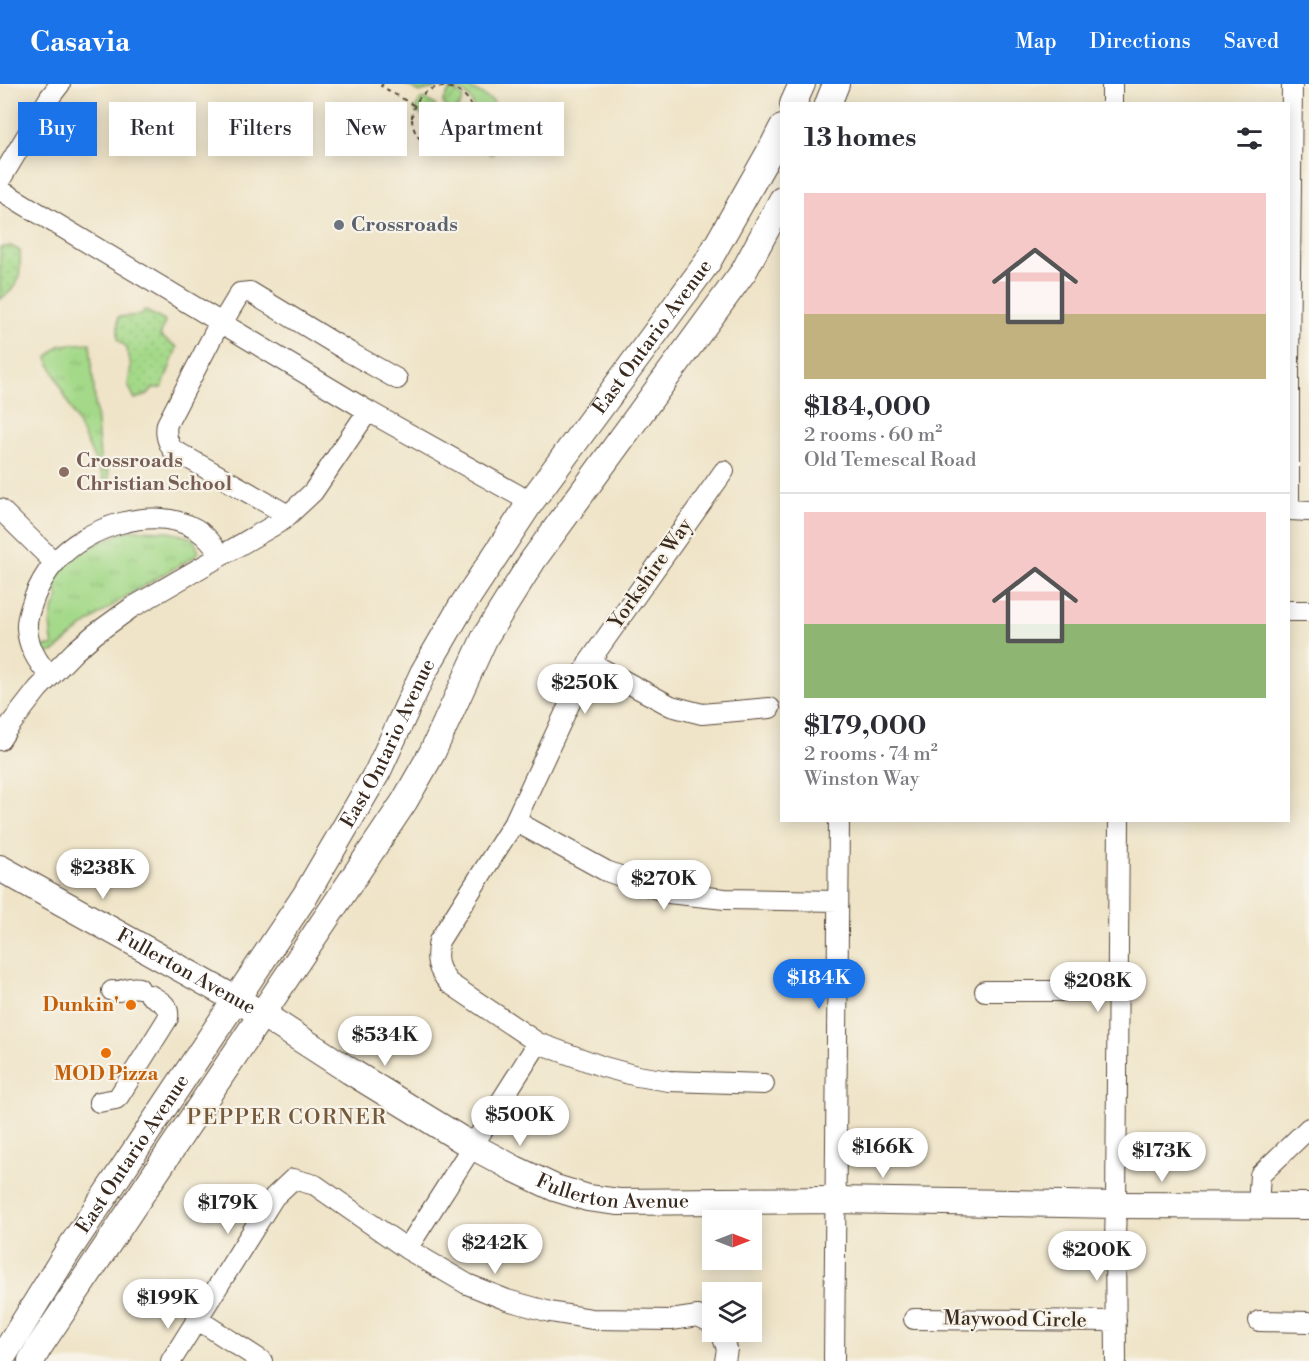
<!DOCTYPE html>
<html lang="en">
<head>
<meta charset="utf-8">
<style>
  body { margin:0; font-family:"Libre Bodoni",serif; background:#f2f2f3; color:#2b2b33; height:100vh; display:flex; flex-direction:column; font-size:22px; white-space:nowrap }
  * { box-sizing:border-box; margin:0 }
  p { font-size:20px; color:#7c7c81 }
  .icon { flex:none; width:33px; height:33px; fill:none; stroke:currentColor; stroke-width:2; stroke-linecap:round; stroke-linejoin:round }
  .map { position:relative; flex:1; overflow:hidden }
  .drawer { position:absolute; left:780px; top:18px; width:510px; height:720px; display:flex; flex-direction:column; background:#fff; border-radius:0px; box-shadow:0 3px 15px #0003 }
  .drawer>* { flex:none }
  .top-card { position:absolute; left:18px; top:18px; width:570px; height:54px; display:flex; gap:12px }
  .needle { width:39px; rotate:90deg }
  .tools { position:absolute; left:702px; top:1126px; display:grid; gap:12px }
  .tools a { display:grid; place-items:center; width:60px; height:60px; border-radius:0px; background:#fff; box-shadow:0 3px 15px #0003; font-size:30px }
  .price { position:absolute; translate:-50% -51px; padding:0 14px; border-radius:21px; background:#fff; color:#222; font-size:20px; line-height:39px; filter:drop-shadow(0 2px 3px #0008) }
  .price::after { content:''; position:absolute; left:50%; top:36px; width:18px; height:14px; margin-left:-9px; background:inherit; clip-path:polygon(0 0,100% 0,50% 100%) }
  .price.current { background:#1a73e8; color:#fff }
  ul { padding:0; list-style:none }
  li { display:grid; align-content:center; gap:12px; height:318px; padding:0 24px }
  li+li { border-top:2px solid #e1e1e2 }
  li span { display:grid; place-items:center; height:186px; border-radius:0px; color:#555 }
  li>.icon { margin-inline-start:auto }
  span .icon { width:108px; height:108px; fill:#fffc; stroke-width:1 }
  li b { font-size:26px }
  h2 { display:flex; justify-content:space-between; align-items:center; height:72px; padding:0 24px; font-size:26px }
  .tag { padding:0 21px; border-radius:0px; background:#fff; box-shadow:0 3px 15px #0003; font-size:21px; line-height:54px }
  .tag.current { background:#1a73e8; color:#fff }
  header { display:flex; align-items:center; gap:36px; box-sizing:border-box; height:84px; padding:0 30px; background:#1a73e8; color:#fff }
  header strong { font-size:28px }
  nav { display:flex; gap:33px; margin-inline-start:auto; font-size:21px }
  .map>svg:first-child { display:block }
  .grass { fill:url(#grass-tufts); stroke:#708254; stroke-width:1.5 }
  .park { fill:url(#park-dots); stroke:#708254; stroke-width:1.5 }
  .garden { fill:url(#garden-furrows); stroke:#708254; stroke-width:1.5 }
  .water { fill:url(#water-rules); stroke:#487078; stroke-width:1.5 }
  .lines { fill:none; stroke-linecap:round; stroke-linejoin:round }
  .minor-casing { stroke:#564638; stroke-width:22 }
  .major-casing { stroke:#564638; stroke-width:28 }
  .path { stroke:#564638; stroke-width:2; stroke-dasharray:4.5 4.5; stroke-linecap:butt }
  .minor { stroke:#fff; stroke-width:20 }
  .major { stroke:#fff; stroke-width:26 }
  .worship-dot { fill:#6b7280; stroke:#f7f3e8; stroke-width:2 }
  .education-dot { fill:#8d6e63; stroke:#f7f3e8; stroke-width:2 }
  .food-dot { fill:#e8710a; stroke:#f7f3e8; stroke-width:2 }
  .labels { text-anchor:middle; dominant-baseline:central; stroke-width:4.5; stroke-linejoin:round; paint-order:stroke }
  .worship-label { font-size:20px; font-weight:bold; fill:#5b616d; stroke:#f7f3e8; text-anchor:start }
  .street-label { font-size:20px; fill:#3b2a1e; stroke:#f7f3e8 }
  .education-label { font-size:20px; font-weight:bold; fill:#785e54; stroke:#f7f3e8; text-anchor:start }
  .food-label { font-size:20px; font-weight:bold; fill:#c56008; stroke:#f7f3e8; text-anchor:end }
  .neighbourhood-label { font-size:21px; letter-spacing:1.5px; fill:#75593a; stroke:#f7f3e8 }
</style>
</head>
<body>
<header>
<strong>Casavia</strong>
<nav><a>Map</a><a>Directions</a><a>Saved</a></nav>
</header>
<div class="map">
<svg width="1309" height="1277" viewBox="0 0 1309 1277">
  <defs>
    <pattern id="grass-tufts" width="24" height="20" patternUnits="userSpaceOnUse" patternTransform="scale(1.5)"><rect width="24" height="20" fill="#a4d989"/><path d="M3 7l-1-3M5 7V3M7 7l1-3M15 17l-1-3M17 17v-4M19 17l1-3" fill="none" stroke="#8eba76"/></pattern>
    <pattern id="park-dots" width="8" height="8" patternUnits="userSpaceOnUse" patternTransform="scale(1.5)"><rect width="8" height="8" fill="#a4d989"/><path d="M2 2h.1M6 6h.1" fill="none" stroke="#8eba76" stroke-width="1.8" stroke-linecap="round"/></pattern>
    <pattern id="garden-furrows" width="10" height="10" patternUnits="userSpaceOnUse" patternTransform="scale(1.5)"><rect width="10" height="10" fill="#a4d989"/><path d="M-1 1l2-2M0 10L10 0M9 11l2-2" fill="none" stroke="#8eba76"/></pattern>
    <pattern id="water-rules" width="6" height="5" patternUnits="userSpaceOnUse" patternTransform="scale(1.5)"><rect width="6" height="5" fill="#54b5d3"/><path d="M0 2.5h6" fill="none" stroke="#4793ab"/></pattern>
  </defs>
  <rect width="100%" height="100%" fill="#f7f3e8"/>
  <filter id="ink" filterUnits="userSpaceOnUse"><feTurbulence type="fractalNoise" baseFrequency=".0167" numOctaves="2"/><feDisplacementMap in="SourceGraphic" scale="12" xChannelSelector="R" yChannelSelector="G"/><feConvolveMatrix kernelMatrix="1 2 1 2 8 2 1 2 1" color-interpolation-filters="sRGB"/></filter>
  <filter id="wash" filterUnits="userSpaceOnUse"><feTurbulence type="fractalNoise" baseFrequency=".008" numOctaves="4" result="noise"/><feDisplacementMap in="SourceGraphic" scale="24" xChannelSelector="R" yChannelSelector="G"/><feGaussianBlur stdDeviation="1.35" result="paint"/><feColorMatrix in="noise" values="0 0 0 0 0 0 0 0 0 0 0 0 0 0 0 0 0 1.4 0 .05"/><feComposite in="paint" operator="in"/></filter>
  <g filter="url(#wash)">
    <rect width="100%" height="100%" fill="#efe4c8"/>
    <path class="grass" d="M405,0h58l30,17 5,12 3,18 -2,11 -7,13 -25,-15c7,-8 9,-15 8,-26 -3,-30 -32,-30 -55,-22z
      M90,259l11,127h7l2,17 -2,1 -61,-130 13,-13z
      M129,446l36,1 28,7 6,14 -7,6c-48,27 -97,55 -137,93l-7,2 -4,-1 -4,-4 3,-2h10c-4,-18 -4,-33 6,-49l-7,-13c18,-30 45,-42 77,-54z"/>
    <path class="park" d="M11,162l9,5c1,22 1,36 -20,48v-51z
      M144,226l21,11 -5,15 17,11 -15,41h-9l-5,6 -13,5 -7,-14 3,-19 -5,-19 -8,-7v-23l24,-2z"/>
    <path class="garden" d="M453,6l10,7 -1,4 -5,10h-4l-9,-6 -1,-3 6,-11z
      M423,14l12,7 1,3 -6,10h-3l-11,-6 -1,-3 6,-10z
      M459,34l10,5 1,4 -6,11h-3l-10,-7 -1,-3 6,-9z"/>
    <path class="water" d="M442,25l11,7 -7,11 -10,-7z"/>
  </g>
  <g filter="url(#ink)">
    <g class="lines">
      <g class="minor-casing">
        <path id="minor" d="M1292,0l-3,279v147l20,1
          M1112,20v-20
          M0,96l50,-83 10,-13
          M0,106l368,221
          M220,238l-53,102c-2,10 0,16 5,25l116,66
          M222,239l18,-30 10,-1 99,60 48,27
          M724,387l-135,191 -74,159 -76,120c-4,18 -2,28 10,42l89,60 66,24 33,9 32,5 95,3
          M0,425l55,54
          M1288,527h21
          M589,578l82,44 31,8 68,-6
          M50,592c-12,-13 -22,-29 -23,-48 -1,-10 4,-21 7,-30 5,-13 12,-25 21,-36 31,-35 98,-58 141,-33 11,7 18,17 25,27
          M0,656l7,-11 31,-40 37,-38 20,-17 36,-26 152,-88 30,-28 55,-81 150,84 12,8
          M515,737l91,50 62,22 57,6 113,2
          M112,907c11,2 17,-6 27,-3
          M985,907h132
          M99,1018l17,-3 3,-3 49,-78c2,-13 -8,-17 -18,-23
          M1258,1122l2,-31 49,-47
          M407,1165l131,-206
          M197,1235l65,42
          M914,1235l202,2
          M1259,1237l50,1
          M721,1248l6,17 -2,12
          M171,1277l103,-164 19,-18 22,6 92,64 60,35 40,16 43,12 42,7 79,1 27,-4 14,7
          M834,1277l5,-541
          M1116,1277l-1,-122 1,-34 3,-385"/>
      </g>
      <g class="major-casing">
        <g id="major">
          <path d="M793,20l9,-20"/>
          <path d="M828,20l8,-20"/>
          <path id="s1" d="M0,784l262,146 88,57 122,75 43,23 40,19 33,10 31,4 217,-2 280,5 193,1"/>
          <path id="s2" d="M0,1277l66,-107 239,-358 73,-125 45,-98 37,-64 70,-106 177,-240 66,-117 9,-18"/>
          <path d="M31,1277l8,-14 365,-545 28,-49 53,-116 48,-77 211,-289 38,-71"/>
        </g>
      </g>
      <path class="path" d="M383,0l-2,2 34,20
        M412 34a31 31 0 1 1 62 0a31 31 0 1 1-62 0Z"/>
      <use href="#minor" class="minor"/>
      <use href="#major" class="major"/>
    </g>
  </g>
  <circle class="worship-dot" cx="339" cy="141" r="6"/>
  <circle class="education-dot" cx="64" cy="388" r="6"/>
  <g class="food-dot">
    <circle cx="131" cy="921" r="6"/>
    <circle cx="106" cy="969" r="6"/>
  </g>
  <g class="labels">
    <g class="worship-label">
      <text x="351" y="141">Crossroads</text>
    </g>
    <g class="street-label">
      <text stroke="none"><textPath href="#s2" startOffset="1216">East Ontario Avenue</textPath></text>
      <text transform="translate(651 490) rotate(-55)">Yorkshire Way</text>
      <text stroke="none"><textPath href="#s2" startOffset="730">East Ontario Avenue</textPath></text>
      <text stroke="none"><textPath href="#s1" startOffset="213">Fullerton Avenue</textPath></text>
      <text stroke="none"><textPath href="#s2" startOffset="246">East Ontario Avenue</textPath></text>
      <text stroke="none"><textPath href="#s1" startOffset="699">Fullerton Avenue</textPath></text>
      <text transform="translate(1015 1236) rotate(1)">Maywood Circle</text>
    </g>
    <g class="education-label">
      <text x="76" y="377">Crossroads<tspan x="76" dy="23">Christian School</tspan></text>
    </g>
    <g class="food-label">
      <text x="119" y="921">Dunkin'</text>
      <text x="106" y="990" text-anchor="middle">MOD Pizza</text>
    </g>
    <g class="neighbourhood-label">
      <text x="287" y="1034">PEPPER CORNER</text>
    </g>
  </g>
</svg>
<div class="tools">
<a><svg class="needle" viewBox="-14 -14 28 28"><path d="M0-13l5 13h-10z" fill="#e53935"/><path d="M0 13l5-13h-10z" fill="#7c7c81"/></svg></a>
<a><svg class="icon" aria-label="layers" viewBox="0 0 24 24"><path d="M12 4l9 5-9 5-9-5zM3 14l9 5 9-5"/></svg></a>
</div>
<b class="price" style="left:585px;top:631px">$250K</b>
<b class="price" style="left:103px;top:816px">$238K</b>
<b class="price" style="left:664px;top:827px">$270K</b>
<b class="price current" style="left:819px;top:926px">$184K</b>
<b class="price" style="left:1098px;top:929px">$208K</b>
<b class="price" style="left:385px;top:983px">$534K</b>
<b class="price" style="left:520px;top:1063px">$500K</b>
<b class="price" style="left:883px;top:1095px">$166K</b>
<b class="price" style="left:1162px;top:1099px">$173K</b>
<b class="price" style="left:228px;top:1151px">$179K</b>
<b class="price" style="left:495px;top:1191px">$242K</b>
<b class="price" style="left:1097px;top:1198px">$200K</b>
<b class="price" style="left:168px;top:1246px">$199K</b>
<div class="top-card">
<a class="tag current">Buy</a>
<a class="tag">Rent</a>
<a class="tag">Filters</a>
<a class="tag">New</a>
<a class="tag">Apartment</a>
</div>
<section class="drawer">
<h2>13 homes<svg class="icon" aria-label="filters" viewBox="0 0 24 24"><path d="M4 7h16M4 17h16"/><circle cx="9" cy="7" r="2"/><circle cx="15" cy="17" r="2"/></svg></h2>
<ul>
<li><span style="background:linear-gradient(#f6c9c9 65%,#c2b280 0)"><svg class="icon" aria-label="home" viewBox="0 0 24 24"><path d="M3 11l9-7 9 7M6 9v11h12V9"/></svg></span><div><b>$184,000</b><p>2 rooms · 60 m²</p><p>Old Temescal Road</p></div></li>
<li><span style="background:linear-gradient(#f6c9c9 60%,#8fb573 0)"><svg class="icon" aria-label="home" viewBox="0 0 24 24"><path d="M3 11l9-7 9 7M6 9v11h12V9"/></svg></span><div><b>$179,000</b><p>2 rooms · 74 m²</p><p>Winston Way</p></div></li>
</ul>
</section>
</div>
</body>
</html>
